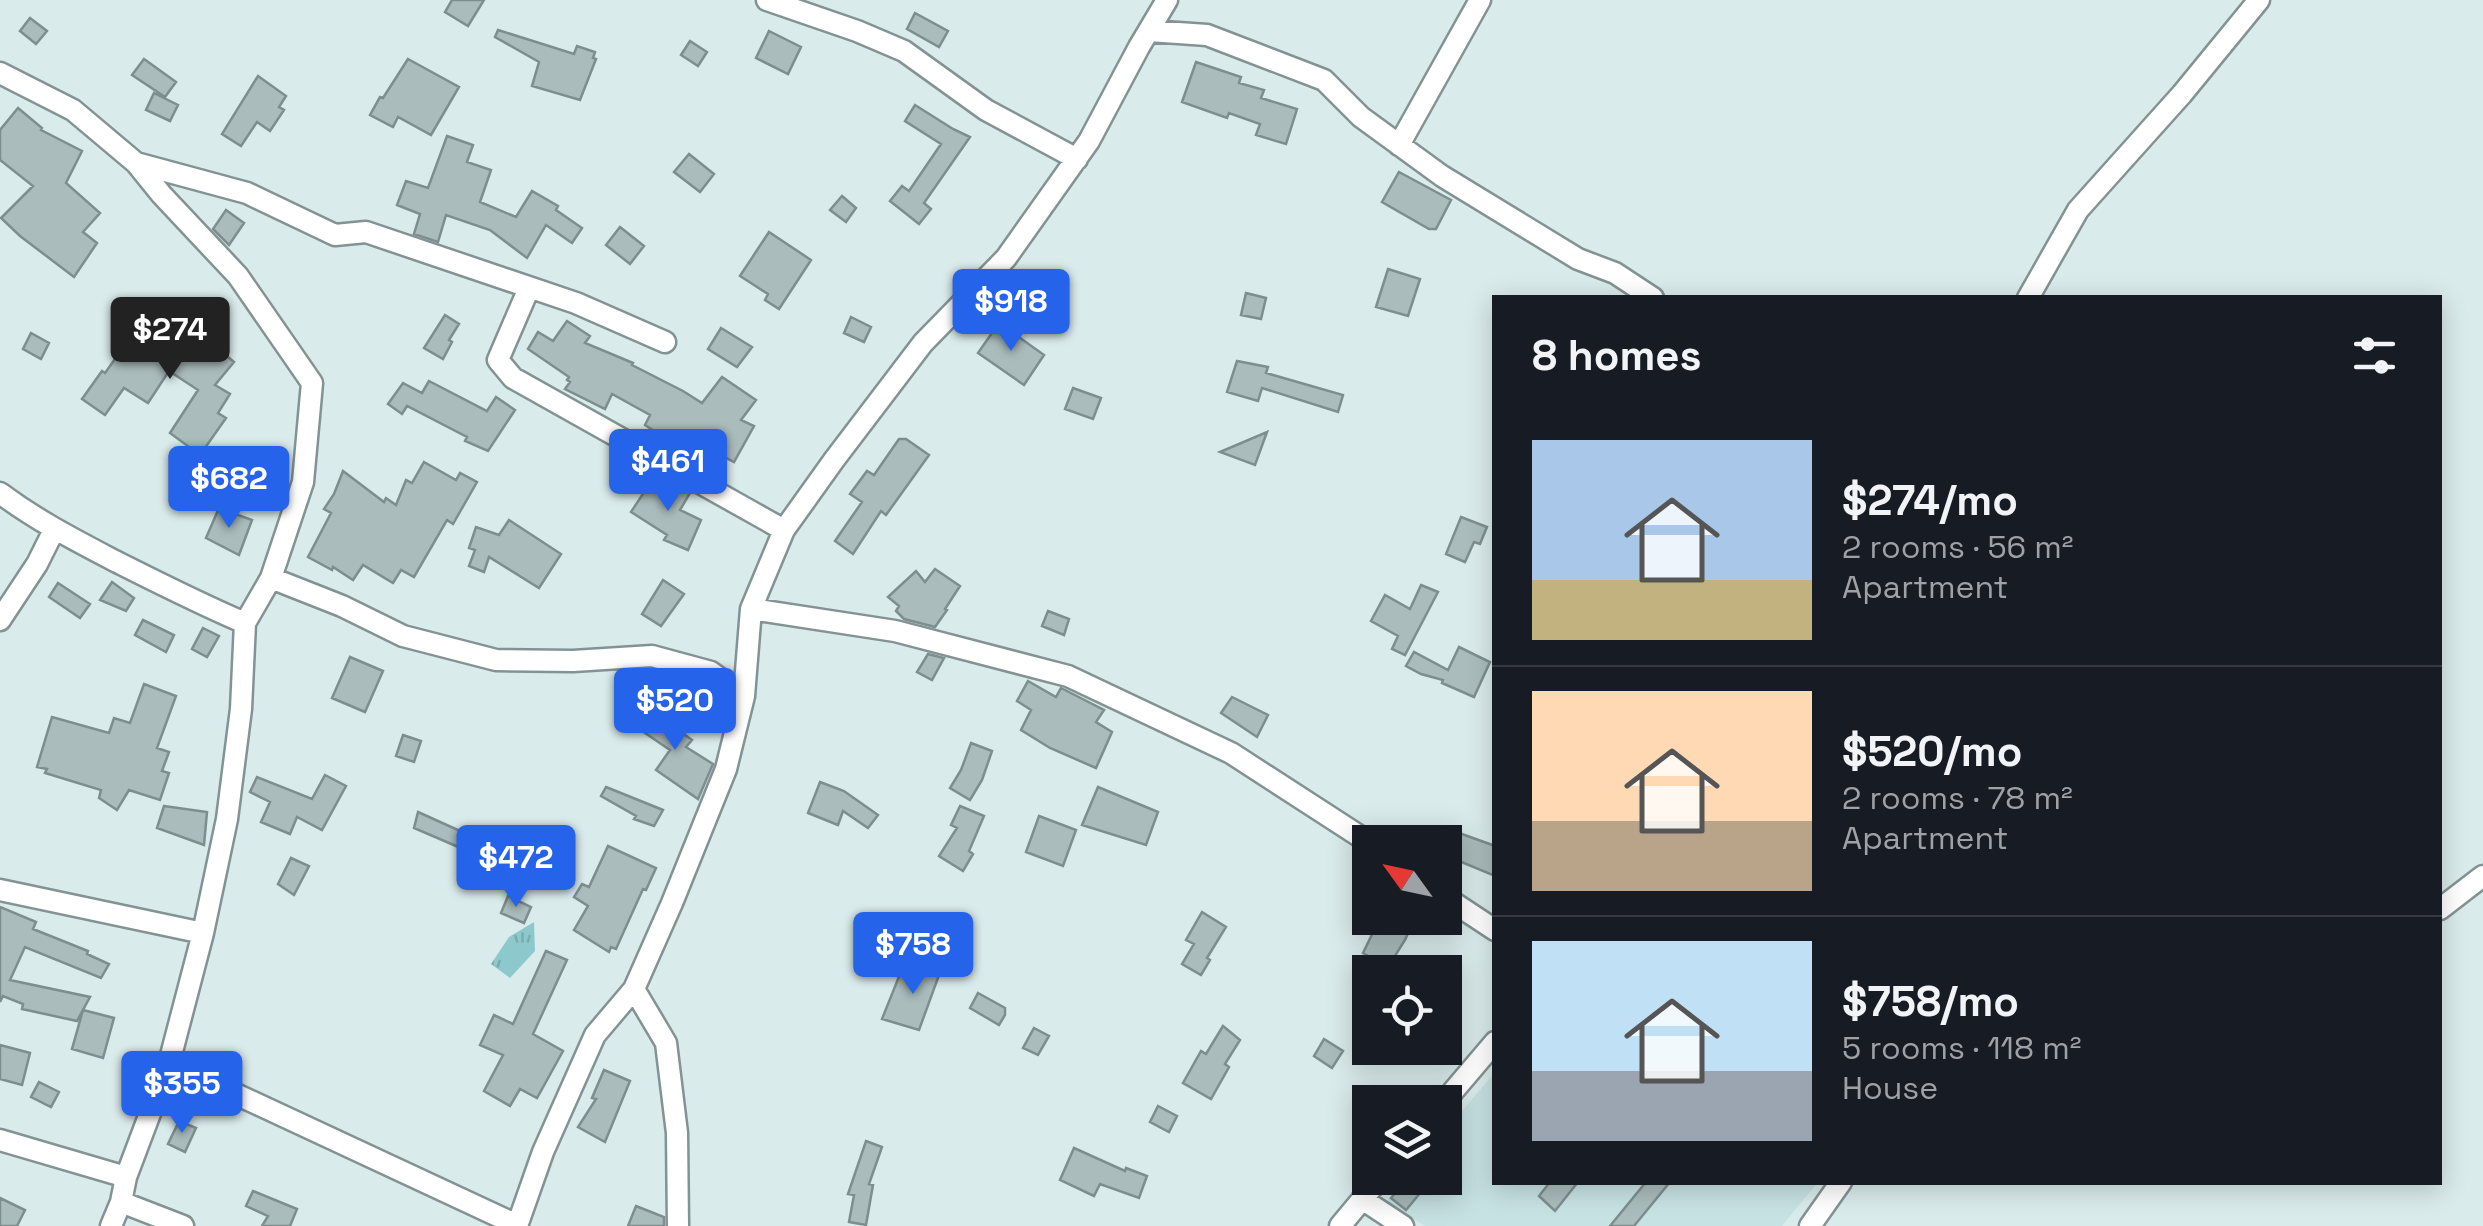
<!DOCTYPE html>
<html lang="en">
<head>
<meta charset="utf-8">
<style>
  body { margin:0; font-family:"Space Grotesk",sans-serif; background:#20242c; color:#f1f3f6; height:100vh; display:flex; flex-direction:column; font-size:38px; white-space:nowrap }
  * { box-sizing:border-box; margin:0 }
  p { font-size:32px; color:#9ea1a6 }
  .icon { flex:none; width:55px; height:55px; fill:none; stroke:currentColor; stroke-width:2; stroke-linecap:round; stroke-linejoin:round }
  .map { position:relative; flex:1; overflow:hidden }
  .details { position:absolute; left:1492px; top:295px; width:950px; height:890px; display:flex; flex-direction:column; background:#171b24; border-radius:0px; box-shadow:0 5px 25px #0003 }
  .details>* { flex:none }
  .needle { width:65px; rotate:303deg }
  .buttons { position:absolute; left:1352px; top:825px; display:grid; gap:20px }
  .buttons a { display:grid; place-items:center; width:110px; height:110px; border-radius:0px; background:#171b24; box-shadow:0 5px 25px #0003; font-size:50px }
  .price { position:absolute; translate:-50% -85px; padding:0 22px; border-radius:10px; background:#2563eb; color:#fff; font-size:32px; line-height:65px; filter:drop-shadow(0 2px 5px #0008) }
  .price::after { content:''; position:absolute; left:50%; top:60px; width:30px; height:22px; margin-left:-15px; background:inherit; clip-path:polygon(0 0,100% 0,50% 100%) }
  .price.selected { background:#222; color:#fff }
  ul { padding:0; list-style:none }
  li { display:flex; align-items:center; gap:30px; height:250px; padding:0 40px }
  li+li { border-top:2px solid #363941 }
  li span { display:grid; place-items:center; flex:none; width:280px; height:200px; border-radius:0px; color:#555 }
  li>.icon { margin-inline-start:auto }
  span .icon { width:120px; height:120px; fill:#fffc; stroke-width:1 }
  li b { font-size:42px }
  h2 { display:flex; justify-content:space-between; align-items:center; height:120px; padding:0 40px; font-size:42px }
  .map>svg:first-child { display:block }
  .built { fill:#c7e2e3 }
  .grass { fill:url(#grass-tufts) }
  .building { fill:#abbcbc; stroke:#7e8e8f; stroke-width:2.5 }
  .lines { fill:none; stroke-linecap:round; stroke-linejoin:round }
  .minor-casing { stroke:#839393; stroke-width:25 }
  .minor { stroke:#fff; stroke-width:20 }
</style>
</head>
<body>
<div class="map">
<svg width="2483" height="1226" viewBox="0 0 2483 1226">
  <defs>
    <pattern id="grass-tufts" width="24" height="20" patternUnits="userSpaceOnUse" patternTransform="scale(2.5)"><rect width="24" height="20" fill="#8dc9cc"/><path d="M3 7l-1-3M5 7V3M7 7l1-3M15 17l-1-3M17 17v-4M19 17l1-3" fill="none" stroke="#79acaf"/></pattern>
  </defs>
  <rect width="100%" height="100%" fill="#daebec"/>
  <path class="built" d="M1495,1072v110l322,1 -35,43h-357l-39,-24 20,-24h39v-47z"/>
  <path class="grass" d="M534,922l1,29 -25,27 -19,-14 18,-27z"/>
  <path class="building" d="M452,0h32l-16,26 -23,-14z
    M915,13l33,18 -9,16 -32,-18z
    M30,18l17,13 -11,13 -16,-13z
    M498,30l76,24 3,-8 18,6 -2,6 3,1 -16,41 -48,-14 7,-24 -44,-25z
    M769,31l32,16 -13,27 -32,-16z
    M690,41l17,11 -9,14 -17,-11z
    M144,59l32,23 -11,15 -33,-22z
    M408,59l51,28 -28,48 -33,-18 -5,10 -23,-12 10,-18 3,1z
    M1196,62l45,15 -2,6 25,7 -3,8 36,11 -11,35 -30,-9 4,-11 -31,-11 -2,5 -45,-16z
    M258,76l28,20 -7,11 5,3 -14,21 -13,-9 -16,24 -19,-12z
    M154,93l24,12 -8,16 -24,-11z
    M915,105l38,24 17,8 -46,66 7,6 -12,15 -29,-23 12,-15 7,5 32,-47 -36,-23z
    M18,108l24,20 -1,2 41,21 -16,32 34,30 -17,19 14,11 -23,34 -54,-41 -19,-18 32,-32 -33,-26v-30z
    M447,136l26,9 -6,17 24,8 -11,32 36,15 16,-26 26,15 -2,4 26,18 -10,15 -26,-18 -19,33 -37,-28 -44,-15 -8,27 -24,-8 6,-20 -23,-9 9,-24 22,7z
    M689,154l25,20 -14,18 -26,-20z
    M1399,172l52,28 -15,29h-7l-47,-27z
    M842,196l14,12 -10,14 -16,-12z
    M226,210l18,13 -15,22 -16,-16z
    M620,227l24,19 -14,18 -24,-19z
    M769,232l42,28 -32,49 -14,-9 3,-6 -28,-18z
    M1388,269l32,10 -12,37 -32,-9z
    M1246,293l20,5 -5,21 -20,-4z
    M445,315l14,9 -10,16 3,2 -9,17 -19,-11z
    M851,317l20,10 -7,15 -20,-9z
    M567,321l23,15 -5,7 48,20 -1,2 51,26 19,12 20,-26 34,23 -15,20 13,6 -20,36 -19,-10 -11,18 -17,-10 3,-6 -45,-29 5,-10 -38,-21 -7,15 -40,-20 5,-7 -3,-2 2,-3 -41,-28 10,-17 15,9z
    M999,323l45,32 -20,30 -46,-32z
    M186,326l17,10 31,26 -19,23 15,9 -12,19 8,5 -26,37 -30,-22 28,-43 -29,-19 -21,32 -24,-15 -19,27 -23,-16 20,-28 3,2 30,-42 33,23z
    M721,328l31,19 -15,20 -29,-18z
    M31,333l18,10 -8,16 -18,-10z
    M1237,361l31,6 -2,6 77,22 -5,17 -76,-24 -4,13 -31,-9z
    M429,381l58,30 9,-14 19,13 -27,41 -23,-10 2,-4 -60,-31 -5,8 -14,-10 15,-21 19,10z
    M1073,388l28,10 -8,21 -28,-10z
    M1267,432l-12,33 -35,-13z
    M899,439h7l23,16 -43,60 -5,-4 -28,43 -18,-13 27,-39 -12,-8 17,-23 7,4z
    M424,462l32,18 4,-7 17,9 -24,42 -6,-4 -33,57 -13,-7 -8,13 -30,-18 -10,15 -20,-13 -1,3 -24,-13 23,-44 -7,-4 10,-15 9,-23 41,31 2,-4 10,7 10,-25 6,3z
    M662,481l8,5 2,-3 18,10 -10,17 21,10 -13,30 -24,-10 3,-5 -36,-23 17,-26 8,4z
    M219,508l33,12 -13,35 -33,-17z
    M1461,517l26,10 -7,17 -6,-2 -9,20 -19,-8z
    M509,520l52,34 -22,34 -50,-31 -5,15 -15,-6 6,-16 -6,-2 7,-21 23,8z
    M935,569l25,17 -15,23 2,1 -12,17 -31,-8 -8,-8 3,-5 -11,-9 28,-26 9,11z
    M663,580l21,14 -23,32 -19,-12z
    M112,582l22,16 -8,13 -26,-11z
    M58,583l32,21 -10,14 -31,-21z
    M1421,585l17,7 -33,63 -13,-6 6,-13 -27,-15 14,-26 25,14z
    M1048,611l21,8 -5,16 -22,-9z
    M143,620l31,15 -8,17 -31,-17z
    M203,628l16,8 -12,21 -15,-8z
    M1459,647l31,15 -16,35 -32,-14 1,-3 -22,-6 -15,-8 8,-14 34,18z
    M928,654l16,4 -12,22 -15,-8z
    M350,657l33,14 -18,41 -33,-14z
    M1028,681l28,16 5,-9 2,1 41,21 -8,12 16,10 -16,36 -46,-20 -29,-18 10,-20 -14,-9z
    M144,684l32,12 -19,52 12,4 -7,19 7,2 -9,27 -31,-10 -12,20 -18,-12 2,-8 -56,-17 2,-4 -10,-2 15,-50 57,16 5,-15 16,5z
    M1232,697l36,18 -11,22 -36,-24z
    M643,705l49,35 -6,7 27,17 -15,35 -42,-29 14,-20 -38,-26z
    M403,735l18,6 -7,21 -18,-6z
    M971,743l21,8 -10,29 -12,20 -20,-12 11,-18z
    M325,775l21,11 -24,44 -25,-13 -7,17 -29,-12 9,-20 -20,-10 7,-15 55,22z
    M820,782l24,9 34,24 -10,13 -25,-17 -5,14 -30,-12z
    M606,787l57,23 -9,16 -20,-7 2,-3 -35,-20z
    M1098,787l60,25 -12,33 -64,-20z
    M164,806l43,6 -3,33 -47,-17z
    M960,806l24,10 -15,35 4,3 -10,17 -24,-15 18,-28 -6,-3z
    M418,812l51,23 -6,14 -49,-21z
    M1039,816l37,14 -13,36 -37,-14z
    M1448,829l47,17v30l-41,-17 2,-8 -11,-4 -1,-5z
    M608,846l48,22 -10,22 -3,-1 -27,60 -5,-2 -2,5 -35,-22 14,-24 -14,-9 8,-13 7,3z
    M291,858l18,8 -15,29 -16,-11z
    M508,896l23,11 -7,16 -23,-10z
    M0,907l36,15 -3,7 55,22 -1,3 22,10 -8,14 -76,-31 -15,33 80,17 -13,24 -55,-12 1,-5 -20,-8 -3,6z
    M1202,912l24,15 -19,31 3,2 -9,15 -19,-11 12,-20 -8,-4z
    M1380,918h35l-10,22 -17,27 -25,-14z
    M546,951l21,9 -34,74 30,17 -26,47 -17,-9 -10,17 -26,-15 19,-36 -23,-10 14,-30 19,9z
    M927,959l16,5 -24,66 -37,-11 18,-45 19,7z
    M978,993l27,15v7l-6,10 -29,-17z
    M83,1010l31,8 -11,40 -31,-9z
    M1223,1026l17,14 -15,24 4,3 -18,32 -28,-16 18,-32 5,3z
    M1034,1028l15,8 -11,19 -15,-7z
    M1324,1039l19,12 -11,17 -18,-12z
    M0,1045l30,8 -8,32 -22,-6z
    M604,1070l26,11 -25,61 -27,-15 18,-28 -4,-1z
    M39,1082l20,10 -8,15 -20,-10z
    M1158,1106l19,10 -8,16 -19,-10z
    M179,1121l17,7 -11,24 -17,-8z
    M866,1141l16,6 -13,37 4,1 -7,40 -17,-3 5,-27 -6,-1z
    M1074,1148l51,23 1,-3 21,8 -8,22 -39,-14 -6,12 -34,-16z
    M1406,1180l15,12 -15,18 -15,-12z
    M1550,1182h28l-23,29 -16,-15z
    M1646,1182h24l-36,44h-24z
    M253,1191l44,18 -7,17h-28l6,-10 -22,-10z
    M0,1198l25,12 -8,16h-17z
    M636,1206l28,11v9h-36z"/>
  <g class="lines">
    <g class="minor-casing">
      <path id="minor" d="M767,0l90,31 47,20 82,59 91,49
        M1149,31l58,4 117,45 37,37 81,59 136,83 37,14 38,25
        M0,73l73,37 63,53 25,31 77,82 74,107 -9,99 -32,96 -26,45 -4,86 -14,110 -24,114 -34,130 -43,114 -5,25 -10,24
        M1399,145l81,-145
        M136,163l111,30 88,42 31,-3 210,71 89,39
        M529,288l-31,72 15,18 271,152
        M2028,298l50,-88 104,-116 77,-94
        M0,493c36,27 73,46 113,67 44,22 87,44 132,63
        M271,578l71,28 61,30 93,24 77,1 79,-5 59,16 33,24
        M751,609l144,22 173,45 163,77 139,90
        M0,620l37,-56 17,-34
        M0,890l203,43
        M1445,897l50,33
        M2440,909l43,-33
        M634,989l32,54 11,90 1,93
        M169,1063l348,162
        M1444,1102l51,-60
        M0,1140l126,37
        M1362,1199l41,27
        M121,1202l62,24
        M517,1226l26,-74 52,-117 39,-46 38,-86 54,-134 18,-73 7,-87 33,-79 50,-70 89,-117 83,-85 83,-117 50,-94 28,-47
        M1340,1226l40,-48
        M1810,1226l31,-44"/>
    </g>
    <use href="#minor" class="minor"/>
  </g>
</svg>
<div class="buttons">
<a><svg class="needle" viewBox="-14 -14 28 28"><path d="M0-13l5 13h-10z" fill="#e53935"/><path d="M0 13l5-13h-10z" fill="#9ea1a6"/></svg></a>
<a><svg class="icon" aria-label="locate" viewBox="0 0 24 24"><circle cx="12" cy="12" r="6"/><path d="M12 2v4M12 18v4M2 12h4M18 12h4"/></svg></a>
<a><svg class="icon" aria-label="layers" viewBox="0 0 24 24"><path d="M12 4l9 5-9 5-9-5zM3 14l9 5 9-5"/></svg></a>
</div>
<b class="price" style="left:1011px;top:354px">$918</b>
<b class="price selected" style="left:170px;top:382px">$274</b>
<b class="price" style="left:668px;top:514px">$461</b>
<b class="price" style="left:229px;top:531px">$682</b>
<b class="price" style="left:675px;top:753px">$520</b>
<b class="price" style="left:516px;top:910px">$472</b>
<b class="price" style="left:913px;top:997px">$758</b>
<b class="price" style="left:182px;top:1136px">$355</b>
<section class="details">
<h2>8 homes<svg class="icon" aria-label="filters" viewBox="0 0 24 24"><path d="M4 7h16M4 17h16"/><circle cx="9" cy="7" r="2"/><circle cx="15" cy="17" r="2"/></svg></h2>
<ul>
<li><span style="background:linear-gradient(#a9c7e8 70%,#c2b280 0)"><svg class="icon" aria-label="home" viewBox="0 0 24 24"><path d="M3 11l9-7 9 7M6 9v11h12V9"/></svg></span><div><b>$274/mo</b><p>2 rooms · 56 m²</p><p>Apartment</p></div></li>
<li><span style="background:linear-gradient(#ffd9b3 65%,#b9a48a 0)"><svg class="icon" aria-label="home" viewBox="0 0 24 24"><path d="M3 11l9-7 9 7M6 9v11h12V9"/></svg></span><div><b>$520/mo</b><p>2 rooms · 78 m²</p><p>Apartment</p></div></li>
<li><span style="background:linear-gradient(#bfe0f5 65%,#9aa5b1 0)"><svg class="icon" aria-label="home" viewBox="0 0 24 24"><path d="M3 11l9-7 9 7M6 9v11h12V9"/></svg></span><div><b>$758/mo</b><p>5 rooms · 118 m²</p><p>House</p></div></li>
</ul>
</section>
</div>
</body>
</html>
